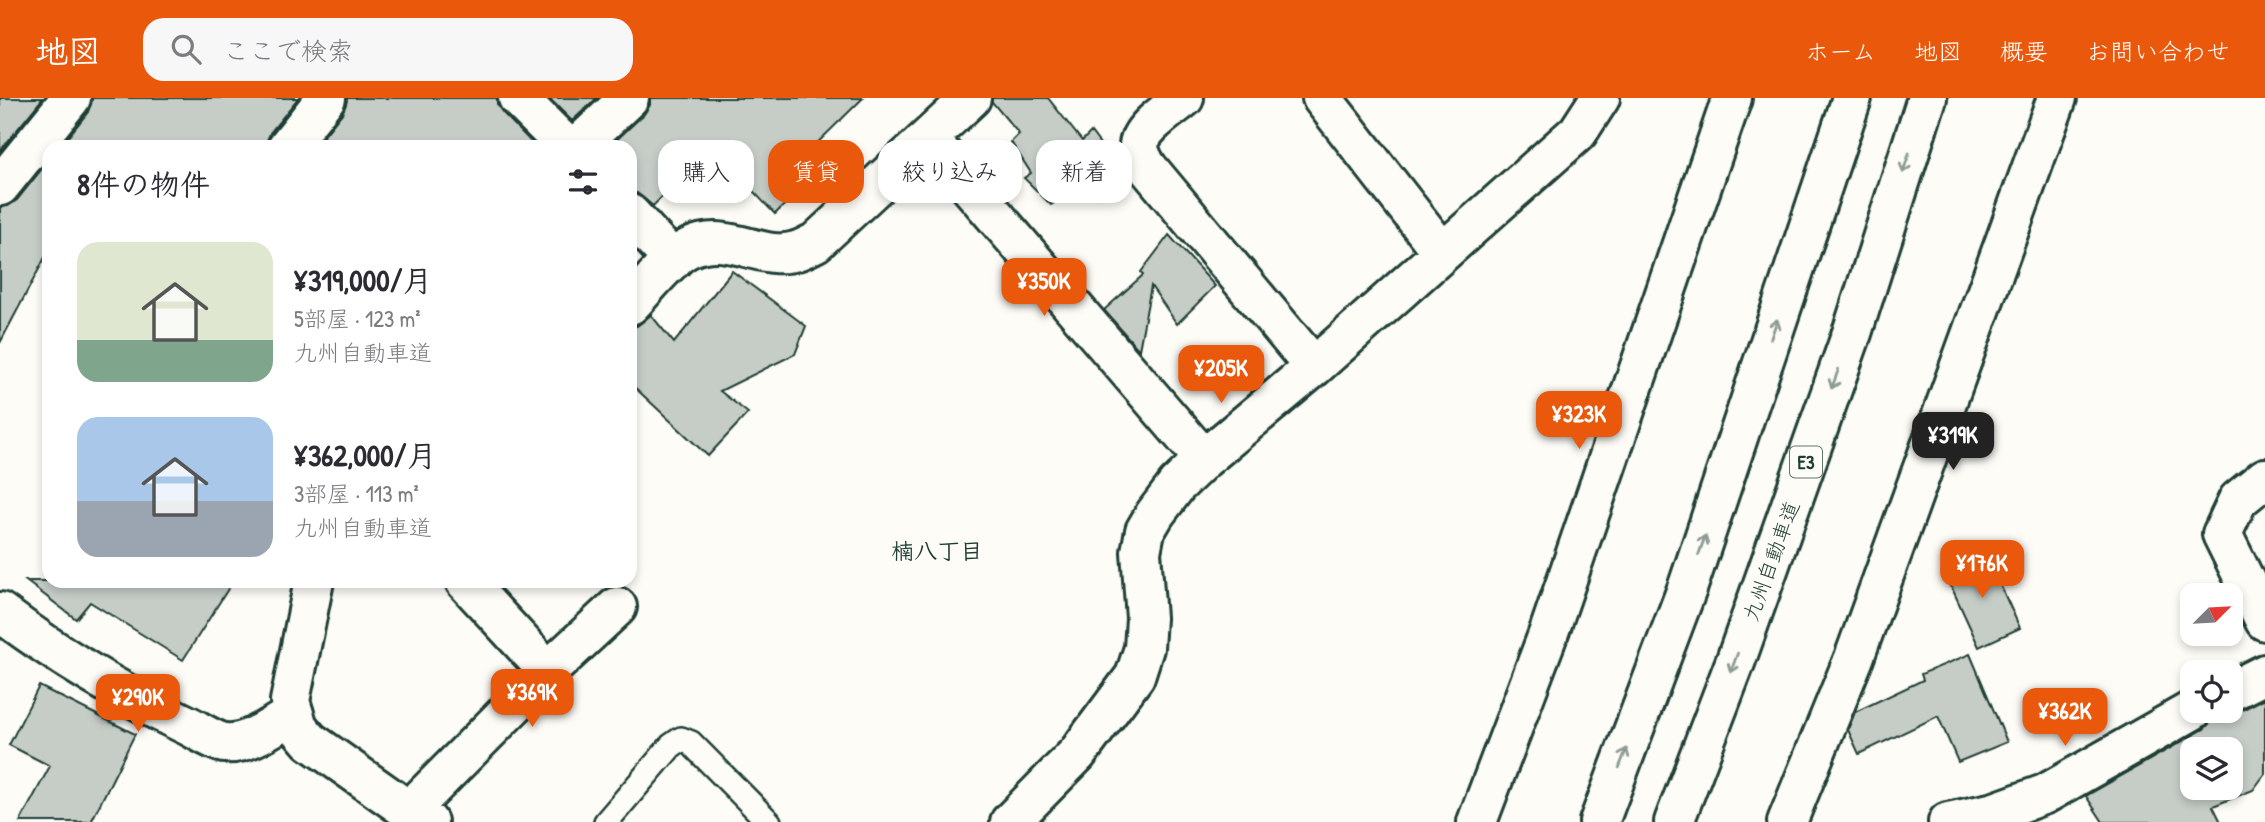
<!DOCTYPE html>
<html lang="ja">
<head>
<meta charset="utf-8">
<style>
  body { margin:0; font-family:"Patrick Hand","Klee One",sans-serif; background:#f7f7f7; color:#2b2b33; height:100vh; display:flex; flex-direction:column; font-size:26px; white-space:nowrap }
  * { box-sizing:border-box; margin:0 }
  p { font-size:23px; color:#7c7c81 }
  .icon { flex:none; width:38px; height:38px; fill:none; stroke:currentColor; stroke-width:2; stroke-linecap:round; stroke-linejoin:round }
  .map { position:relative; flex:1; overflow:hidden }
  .panel { position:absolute; left:42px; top:42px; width:595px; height:448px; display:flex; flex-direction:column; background:#fff; border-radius:21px; box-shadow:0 4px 10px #0003 }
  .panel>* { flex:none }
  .guide { position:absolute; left:658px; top:42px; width:665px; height:63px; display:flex; gap:14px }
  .needle { width:46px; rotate:66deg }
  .controls { position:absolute; left:2180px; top:485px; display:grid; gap:14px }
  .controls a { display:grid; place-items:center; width:63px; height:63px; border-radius:14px; background:#fff; box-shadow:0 4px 10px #0003; font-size:35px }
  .price { position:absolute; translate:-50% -60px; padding:0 16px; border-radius:14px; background:#ea580c; color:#fff; font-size:23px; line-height:46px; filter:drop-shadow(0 2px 4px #0008) }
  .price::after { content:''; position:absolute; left:50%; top:42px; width:21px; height:16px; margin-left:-10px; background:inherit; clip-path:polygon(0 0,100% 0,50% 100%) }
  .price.active { background:#222; color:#fff }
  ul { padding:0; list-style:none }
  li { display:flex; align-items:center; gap:21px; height:175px; padding:0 35px }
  li span { display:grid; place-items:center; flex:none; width:196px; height:140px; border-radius:21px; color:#555 }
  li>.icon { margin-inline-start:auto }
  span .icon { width:84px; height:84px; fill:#fffc; stroke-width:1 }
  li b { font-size:30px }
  h2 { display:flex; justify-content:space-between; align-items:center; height:84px; padding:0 35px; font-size:30px }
  .tag { padding:0 24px; border-radius:21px; background:#fff; box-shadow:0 4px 10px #0003; font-size:24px; line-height:63px }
  .tag.active { background:#ea580c; color:#fff }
  header { display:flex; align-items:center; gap:42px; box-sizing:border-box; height:98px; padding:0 35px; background:#ea580c; color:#fff }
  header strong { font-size:33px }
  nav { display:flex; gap:38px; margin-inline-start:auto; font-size:24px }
  .search { width:490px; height:63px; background:#f7f7f7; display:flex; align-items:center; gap:18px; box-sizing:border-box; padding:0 24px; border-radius:21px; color:#7c7c81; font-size:26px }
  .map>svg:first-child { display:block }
  .building { fill:#c6cdc7; stroke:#1f3d34; stroke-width:2; fill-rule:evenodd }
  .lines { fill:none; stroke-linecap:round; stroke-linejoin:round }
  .service-casing { stroke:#1f3d34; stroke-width:28 }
  .minor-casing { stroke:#1f3d34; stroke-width:44 }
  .motorway-casing { stroke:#1f3d34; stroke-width:44 }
  .service { stroke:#fdfcf7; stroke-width:23 }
  .minor { stroke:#fdfcf7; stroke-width:38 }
  .motorway { stroke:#fdfcf7; stroke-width:38 }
  .oneway { stroke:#8e9c96 }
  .labels { text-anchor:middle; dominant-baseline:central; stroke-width:5; stroke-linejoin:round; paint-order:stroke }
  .shield { fill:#fdfcf7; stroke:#62766e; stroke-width:2 }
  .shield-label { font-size:19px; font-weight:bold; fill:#1f3d34 }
  .street-label { font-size:21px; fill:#1f3d34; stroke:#fdfcf7 }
  .neighbourhood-label { font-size:23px; font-weight:bold; fill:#1f3d34; stroke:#fdfcf7 }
</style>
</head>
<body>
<header>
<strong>地図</strong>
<div class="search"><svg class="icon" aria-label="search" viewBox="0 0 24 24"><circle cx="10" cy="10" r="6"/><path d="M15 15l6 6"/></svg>ここで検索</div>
<nav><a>ホーム</a><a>地図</a><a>概要</a><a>お問い合わせ</a></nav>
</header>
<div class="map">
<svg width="2265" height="724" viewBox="0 0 2265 724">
  <rect width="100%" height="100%" fill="#fdfcf7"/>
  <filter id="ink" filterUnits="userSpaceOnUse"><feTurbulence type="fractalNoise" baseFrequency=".0143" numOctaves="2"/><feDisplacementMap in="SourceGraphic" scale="14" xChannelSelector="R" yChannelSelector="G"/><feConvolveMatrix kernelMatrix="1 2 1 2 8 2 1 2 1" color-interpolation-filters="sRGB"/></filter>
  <g filter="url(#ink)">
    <path class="building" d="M0,0h43l-43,53z
      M92,0h206l-28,35 -4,14h-206l28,-35z
      M347,0h150v6l6,9 33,34h-221l28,-35z
      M549,0h48l-25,23z
      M650,0h213l-61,60 15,16 -42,40 -64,-67 -58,59 -16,-13h-7v-46h-21l35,-33 6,-9z
      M992,0h56l34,43 9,-9 30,40 -23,24 -13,-15 -34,24 -27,-27 7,-5 -20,-31 8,-8 -27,-32z
      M49,62v90l-49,93v-136l8,-1 9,-6z
      M1169,137l46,51 -38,38 -26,-38 -12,64 -35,-40 39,-35 -2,-3z
      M732,173l74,55 -11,28 -75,37 28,22 -40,43 -78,-73v-57h7l14,-11 23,28z
      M1986,456l34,74 -41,19 -34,-74z
      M26,483h207l-50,79 -93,-58 -14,17z
      M1970,556l37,88 -49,20 -20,-46 -79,38 -11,-24 7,-18 68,-32 -2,-6z
      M39,588l96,48 -44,88h-71l30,-56 -41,-21z
      M2265,600v76l-12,16 -40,16 8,16h-118l-17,-26 118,-67 7,-7 4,-12 15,3 10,-2zM2193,651h38v39h-38z"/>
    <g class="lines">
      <g class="service-casing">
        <path id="service" d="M606,724l65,-76 10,-7 10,4 78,79"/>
      </g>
      <g class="minor-casing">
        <path id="minor" d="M518,0l49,49
          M1184,0c-13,11 -46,31 -45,49 1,8 5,15 9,21l166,199
          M1322,0l120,154
          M928,40l276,321
          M287,49l39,-49
          M577,49l52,-49
          M0,88l71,-88
          M630,116l43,46
          M630,207c15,-15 41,-49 59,-57 39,-19 72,14 107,3 7,-2 14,-6 20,-9l155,-144
          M2265,380l-27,22 -16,34 43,87
          M314,483l-24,120 8,26 12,14 99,70 19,11
          M465,483l83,90
          M0,514c57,43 120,81 185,112 11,5 26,16 39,19 23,3 50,-18 69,-29
          M2231,593l34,-17
          M409,713l139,-140 69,-64
          M1010,724l67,-68 58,-78 9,-28 2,-30 -5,-66 4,-21 10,-17 22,-29 27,-26 110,-92 264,-235 22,-34
          M1477,724l73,-193 182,-531
          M1787,724l67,-164 203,-560
          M1948,724l47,-10 50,-18 148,-84"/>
      </g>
      <g class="motorway-casing">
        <path id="motorway" d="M1599,724l89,-236 164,-488
          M1674,724l62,-162 116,-327 75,-235"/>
      </g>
      <use href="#service" class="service"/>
      <use href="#minor" class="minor"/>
      <use href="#motorway" class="motorway"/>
    </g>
    <defs><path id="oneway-shaft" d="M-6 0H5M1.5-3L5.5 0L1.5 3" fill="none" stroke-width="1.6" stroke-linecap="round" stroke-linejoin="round" transform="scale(1.75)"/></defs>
    <g class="oneway">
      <use href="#oneway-shaft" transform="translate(1906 65) rotate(108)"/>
      <use href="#oneway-shaft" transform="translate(1774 231) rotate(-71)"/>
      <use href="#oneway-shaft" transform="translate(1835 281) rotate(110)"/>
      <use href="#oneway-shaft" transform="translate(1702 447) rotate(-71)"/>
      <use href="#oneway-shaft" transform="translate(1734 565) rotate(110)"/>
      <use href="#oneway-shaft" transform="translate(1623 660) rotate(-69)"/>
    </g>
  </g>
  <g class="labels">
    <rect class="shield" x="1790" y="348.5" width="32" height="31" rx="5"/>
    <g class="shield-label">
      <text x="1806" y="364">E3</text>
    </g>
    <g class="street-label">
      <text transform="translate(1771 463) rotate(-70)">九州自動車道</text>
    </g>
    <g class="neighbourhood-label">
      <text x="937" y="452">楠八丁目</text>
    </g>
  </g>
</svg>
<div class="controls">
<a><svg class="needle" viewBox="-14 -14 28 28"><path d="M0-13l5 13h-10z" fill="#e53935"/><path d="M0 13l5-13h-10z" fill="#7c7c81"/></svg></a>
<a><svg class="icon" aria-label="locate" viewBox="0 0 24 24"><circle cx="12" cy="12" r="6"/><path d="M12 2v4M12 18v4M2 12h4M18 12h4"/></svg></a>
<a><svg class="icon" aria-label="layers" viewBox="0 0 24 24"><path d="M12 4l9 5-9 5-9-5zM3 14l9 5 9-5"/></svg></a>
</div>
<b class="price" style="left:1044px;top:220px">¥350K</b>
<b class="price" style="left:1221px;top:307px">¥205K</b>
<b class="price" style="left:1579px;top:353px">¥323K</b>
<b class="price active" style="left:1953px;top:374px">¥319K</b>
<b class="price" style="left:1982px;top:502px">¥176K</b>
<b class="price" style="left:532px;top:631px">¥369K</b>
<b class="price" style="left:138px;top:636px">¥290K</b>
<b class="price" style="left:2065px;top:650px">¥362K</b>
<div class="guide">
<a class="tag">購入</a>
<a class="tag active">賃貸</a>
<a class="tag">絞り込み</a>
<a class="tag">新着</a>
</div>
<section class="panel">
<h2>8件の物件<svg class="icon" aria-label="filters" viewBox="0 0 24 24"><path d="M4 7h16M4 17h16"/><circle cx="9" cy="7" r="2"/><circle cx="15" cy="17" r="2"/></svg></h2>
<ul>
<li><span style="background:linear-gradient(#dfe7d0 70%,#7fa58c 0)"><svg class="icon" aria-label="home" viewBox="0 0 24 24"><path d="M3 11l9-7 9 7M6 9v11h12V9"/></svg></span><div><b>¥319,000/月</b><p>5部屋 · 123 m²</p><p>九州自動車道</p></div></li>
<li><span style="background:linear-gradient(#a9c7e8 60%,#9aa5b1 0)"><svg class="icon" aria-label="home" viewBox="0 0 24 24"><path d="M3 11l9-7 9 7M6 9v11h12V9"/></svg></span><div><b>¥362,000/月</b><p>3部屋 · 113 m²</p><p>九州自動車道</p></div></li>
</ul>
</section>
</div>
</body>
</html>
